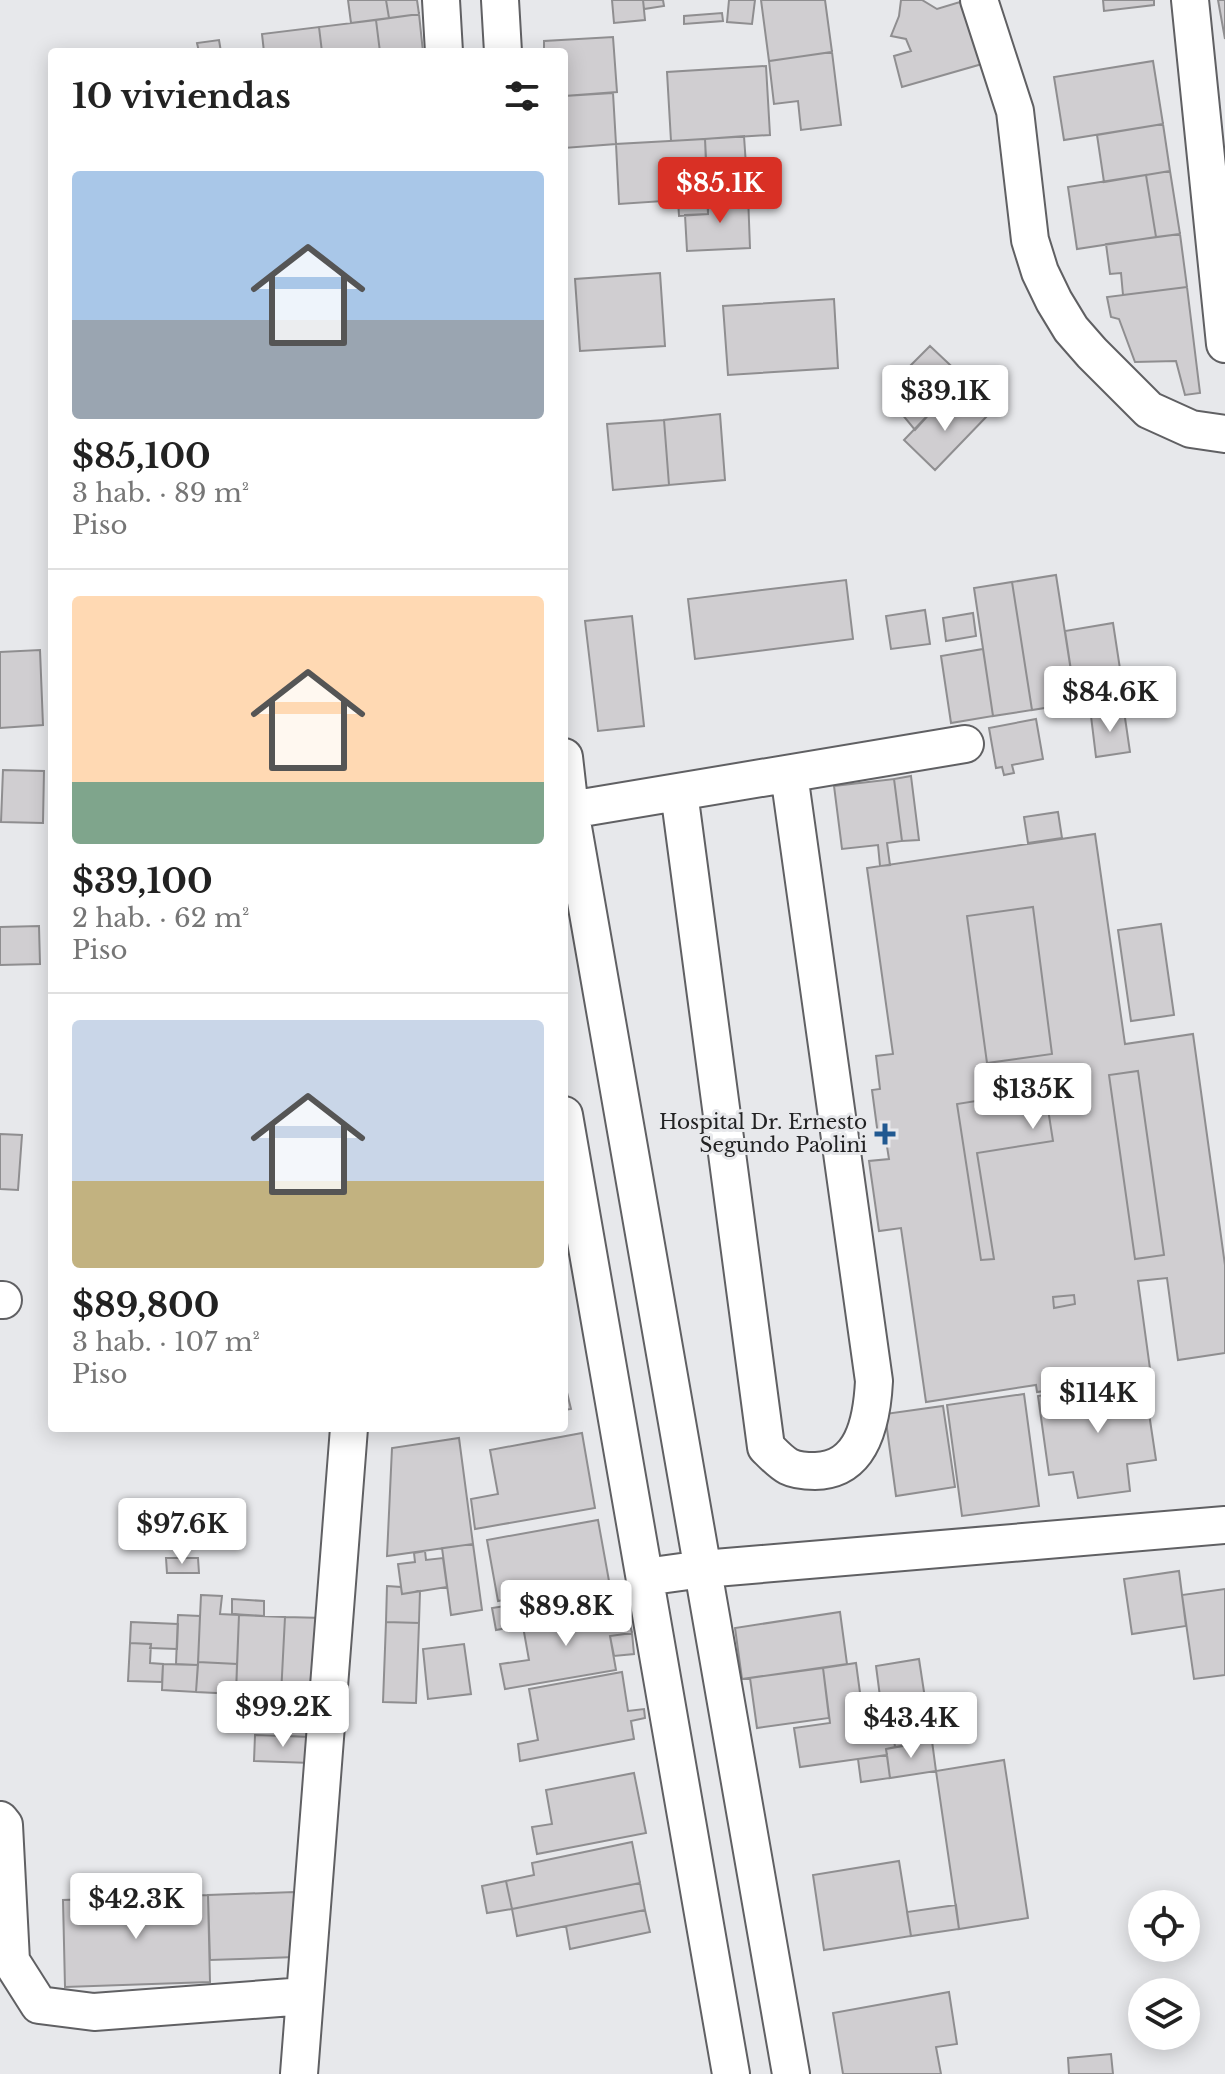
<!DOCTYPE html>
<html lang="es">
<head>
<meta charset="utf-8">
<style>
  body { margin:0; font-family:"Libre Baskerville",serif; background:#f2f2f2; color:#222; height:100vh; display:flex; flex-direction:column; font-size:30px; white-space:nowrap }
  * { box-sizing:border-box; margin:0 }
  p { font-size:26px; color:#767676 }
  .icon { flex:none; width:44px; height:44px; fill:none; stroke:currentColor; stroke-width:2; stroke-linecap:round; stroke-linejoin:round }
  .map { position:relative; flex:1; overflow:hidden }
  .side { position:absolute; left:48px; top:48px; width:520px; height:1384px; display:flex; flex-direction:column; background:#fff; border-radius:8px; box-shadow:0 4px 20px #0003 }
  .side>* { flex:none }
  .tools { position:absolute; left:1128px; top:1890px; display:grid; gap:16px }
  .tools a { display:grid; place-items:center; width:72px; height:72px; border-radius:50%; background:#fff; box-shadow:0 4px 20px #0003; font-size:40px }
  .price { position:absolute; translate:-50% -68px; padding:0 18px; border-radius:8px; background:#fff; color:#222; font-size:26px; line-height:52px; filter:drop-shadow(0 2px 4px #0008) }
  .price::after { content:''; position:absolute; left:50%; top:48px; width:24px; height:18px; margin-left:-12px; background:inherit; clip-path:polygon(0 0,100% 0,50% 100%) }
  .price.selected { background:#d93025; color:#fff }
  ul { padding:0; list-style:none }
  li { display:grid; align-content:center; gap:16px; height:424px; padding:0 24px }
  li+li { border-top:2px solid #e0e0e0 }
  li span { display:grid; place-items:center; height:248px; border-radius:8px; color:#555 }
  li>.icon { margin-inline-start:auto }
  span .icon { width:144px; height:144px; fill:#fffc; stroke-width:1 }
  li b { font-size:34px }
  h2 { display:flex; justify-content:space-between; align-items:center; height:96px; padding:0 24px; font-size:34px }
  .map>svg:first-child { display:block }
  .building { fill:#d0ced1; stroke:#8f8e90; stroke-width:2; fill-rule:evenodd }
  .lines { fill:none; stroke-linecap:round; stroke-linejoin:round }
  .minor-casing { stroke:#606063; stroke-width:40 }
  .minor { stroke:#fff; stroke-width:36 }
  .poi-dot { fill:#215991; stroke:#e7e8eb; stroke-width:3 }
  .labels { text-anchor:middle; dominant-baseline:central; stroke-width:6; stroke-linejoin:round; paint-order:stroke }
  .poi-label { font-size:20px; fill:#222223; stroke:#e7e8eb; text-anchor:end }
</style>
</head>
<body>
<div class="map">
<svg width="1225" height="2074" viewBox="0 0 1225 2074">
  <rect width="100%" height="100%" fill="#e7e8eb"/>
  <path class="building" d="M348,0h38l3,18 -38,5z
    M386,0h31l2,14 -30,4z
    M612,0h31l2,20 -31,3z
    M643,0h20l1,6 -20,3z
    M729,0h26l-3,24 -25,-2z
    M761,0h64l7,52 -63,9z
    M901,0h21l15,9 23,-7 22,62 -80,23 -8,-31 17,-5 -5,-12 -15,-3 8,-20z
    M1103,0h51v5l-50,6z
    M1218,0h7v39z
    M722,13l1,8 -39,3v-8z
    M419,14l4,38h-43l-4,-32z
    M376,20l4,32h-58l-3,-25z
    M319,27l3,25h-58l-2,-18z
    M613,37l4,55 -53,4v-44h-20v-11z
    M219,40l2,12h-22l-2,-9z
    M832,52l9,73 -40,5 -3,-29 -24,3 -5,-43z
    M1153,61l10,63 -99,16 -10,-63z
    M766,66l4,69 -99,6 -4,-69z
    M613,93l3,51 -52,4v-52z
    M1163,124l7,47 -66,11 -7,-47z
    M744,136l4,59 -40,2 -3,-58z
    M705,139l3,75 -29,2 -1,-16 -59,4 -3,-60z
    M1170,171l10,63 -24,3 -10,-62z
    M1146,175l10,62 -79,12 -9,-62z
    M748,195l2,53 -63,3 -2,-36 23,-1v-17z
    M1180,234l7,53 -64,8 -2,-22 -11,1 -4,-30z
    M660,273l5,73 -85,5 -5,-72z
    M1187,287l13,106 -15,2 -9,-34 -41,1 -16,-43 -8,-2 -4,-20z
    M834,299l4,69 -110,7 -5,-69z
    M930,346l34,32 -32,33 -34,-33z
    M908,388l24,23 -17,19 -14,-17v-11z
    M972,398l17,16 -54,56 -31,-30 28,-29 14,13z
    M720,414l5,66 -56,5 -5,-65z
    M664,420l5,65 -56,5 -6,-66z
    M1056,575l20,128 -44,7 -20,-128z
    M846,580l7,59 -158,20 -7,-60z
    M1012,582l20,128 -39,6 -19,-128z
    M925,610l5,34 -39,5 -5,-33z
    M973,613l3,23 -30,5 -3,-23z
    M632,616l12,110 -46,5 -13,-110z
    M1113,623l11,72 -48,8 -11,-72z
    M983,649l10,67 -42,7 -10,-67z
    M40,650l3,75 -43,3v-76z
    M1124,711l6,41 -34,5 -5,-41z
    M1036,719l7,40 -31,6 2,8 -10,2 -2,-8 -6,1 -7,-40z
    M3,770l41,1 -1,52 -42,-1z
    M911,776l8,64 -17,1 -8,-62z
    M894,779l8,62 -15,2 3,22 -10,1 -2,-21 -36,4 -8,-63z
    M1058,812l4,26 -34,5 -4,-26z
    M1095,834l30,210 68,-10 32,231v88l-47,7 -11,-82 -29,3 13,95 -114,16 -1,-7 -110,17 -25,-174 -22,3 -10,-70 20,-2 -4,-25 -7,1 -6,-45 8,-1 -4,-33 17,-2 -26,-186zM1033,907l19,147 -65,9 -20,-147zM1138,1071l26,184 -29,4 -26,-184zM1045,1090l8,51 -76,12 17,106 -13,1 -24,-156zM1074,1295l1,9 -21,4 -1,-11z
    M1033,907l19,147 -65,9 -20,-147z
    M1161,924l13,91 -43,6 -13,-91z
    M39,926l1,38 -40,1v-38z
    M1138,1071l26,184 -29,4 -26,-184z
    M1045,1090l8,51 -76,12 17,106 -13,1 -24,-156z
    M0,1134l22,1 -4,55 -18,-1z
    M1074,1295l1,9 -21,4 -1,-11z
    M564,1380l7,29 -7,1z
    M1144,1380l12,80 -29,4 3,27 -52,7 -5,-26 -24,3 -11,-79z
    M1024,1394l15,112 -77,10 -15,-111z
    M943,1406l12,81 -59,9 -11,-82z
    M582,1433l13,75 -120,21 -4,-30 27,-5 -8,-44z
    M459,1438l14,106 -86,12 5,-108z
    M598,1520l11,61 -111,20 -11,-61z
    M473,1544l9,66 -31,5 -9,-67z
    M425,1551l1,9 17,-2 4,29 -45,7 -4,-30 17,-2 -1,-9z
    M166,1558h32l1,15h-32z
    M1179,1571l7,55 -54,8 -8,-55z
    M387,1586l14,1 1,7 18,-3 -1,32 -33,-1z
    M603,1589l3,18 -84,14 -3,-17z
    M1225,1589v86l-31,4 -12,-84z
    M201,1595l21,1 -2,18 19,1 -2,49 -39,-2z
    M232,1599l32,2v15l-32,-2z
    M519,1604l4,21 -27,5 -4,-22z
    M606,1607l2,16 21,-4 3,14 -22,3 6,34 -111,19 -5,-25 29,-4 -7,-39z
    M840,1612l7,52 -105,15 -7,-51z
    M178,1615l22,1 -2,49 -22,-1z
    M239,1615l46,2 -4,78 -45,-1z
    M285,1617l39,1 -4,79 -39,-2z
    M131,1622l47,2 -1,25 -27,-1 1,-4 -21,-1z
    M386,1622l33,1 -3,80 -33,-1z
    M632,1633l2,21 -20,2 -4,-20z
    M130,1643l21,1 -1,19 13,1 -1,18 -34,-1z
    M464,1644l7,50 -43,5 -5,-50z
    M919,1659l7,46 -44,7 -6,-46z
    M198,1662l39,2 -1,30 -40,-2z
    M856,1663l7,52 27,-4 5,36 -9,2 1,6 -87,12 -6,-39 36,-5 -7,-55z
    M163,1664l35,1 -2,27 -34,-2z
    M823,1668l6,50 -72,10 -7,-50z
    M622,1672l6,39 16,-2 1,9 -14,3 3,18 -114,22 -2,-17 20,-4 -9,-51z
    M926,1705l6,36 -37,6 -5,-36z
    M291,1716h18l-1,21 -18,-1z
    M255,1735l57,2 -1,26 -57,-2z
    M932,1741l4,30 -46,7 -4,-29z
    M887,1755l3,23 -29,4 -3,-23z
    M1004,1760l24,158 -69,11 -23,-158z
    M634,1773l12,60 -109,21 -5,-27 20,-3 -6,-34z
    M632,1842l8,41 -128,26 -6,-28 28,-6 -2,-12z
    M899,1861l12,75 -87,14 -11,-75z
    M506,1881l6,28 -25,4 -5,-27z
    M640,1883l5,27 -128,26 -5,-27z
    M294,1892l1,65 -85,3 -2,-65z
    M208,1895l2,87 -145,5 -2,-87z
    M956,1905l3,24 -48,7 -4,-24z
    M645,1910l5,22 -80,17 -4,-23z
    M949,1992l8,52 -21,3 5,27h-98l-10,-61z
    M1111,2054l2,20h-44l-1,-16z"/>
  <g class="lines">
    <g class="minor-casing">
      <path id="minor" d="M441,0l3,52
        M500,0l3,52
        M979,0l36,111 15,129 10,32 14,29 17,28 21,24 57,57 42,19 34,5
        M1190,0l35,344
        M564,757l6,53 221,1264
        M679,792l87,655c18,18 22,24 49,24 48,-1 57,-50 59,-90l-85,-607
        M570,810l395,-66
        M564,1115l167,959
        M0,1300h3
        M645,1577l58,-8 522,-44
        M0,1820l4,5 7,136 28,44 55,7 211,-16
        M299,2074l50,-646"/>
    </g>
    <use href="#minor" class="minor"/>
  </g>
  <path class="poi-dot" d="M881 1122h8v8h8v8h-8v8h-8v-8h-8v-8h8z"/>
  <g class="labels">
    <g class="poi-label">
      <text x="867" y="1122">Hospital Dr. Ernesto<tspan x="867" dy="23">Segundo Paolini</tspan></text>
    </g>
  </g>
</svg>
<div class="tools">
<a><svg class="icon" aria-label="locate" viewBox="0 0 24 24"><circle cx="12" cy="12" r="6"/><path d="M12 2v4M12 18v4M2 12h4M18 12h4"/></svg></a>
<a><svg class="icon" aria-label="layers" viewBox="0 0 24 24"><path d="M12 4l9 5-9 5-9-5zM3 14l9 5 9-5"/></svg></a>
</div>
<b class="price selected" style="left:720px;top:225px">$85.1K</b>
<b class="price" style="left:945px;top:433px">$39.1K</b>
<b class="price" style="left:1110px;top:734px">$84.6K</b>
<b class="price" style="left:1033px;top:1131px">$135K</b>
<b class="price" style="left:1098px;top:1435px">$114K</b>
<b class="price" style="left:182px;top:1566px">$97.6K</b>
<b class="price" style="left:566px;top:1648px">$89.8K</b>
<b class="price" style="left:283px;top:1749px">$99.2K</b>
<b class="price" style="left:911px;top:1760px">$43.4K</b>
<b class="price" style="left:136px;top:1941px">$42.3K</b>
<section class="side">
<h2>10 viviendas<svg class="icon" aria-label="filters" viewBox="0 0 24 24"><path d="M4 7h16M4 17h16"/><circle cx="9" cy="7" r="2"/><circle cx="15" cy="17" r="2"/></svg></h2>
<ul>
<li><span style="background:linear-gradient(#a9c7e8 60%,#9aa5b1 0)"><svg class="icon" aria-label="home" viewBox="0 0 24 24"><path d="M3 11l9-7 9 7M6 9v11h12V9"/></svg></span><div><b>$85,100</b><p>3 hab. · 89 m²</p><p>Piso</p></div></li>
<li><span style="background:linear-gradient(#ffd9b3 75%,#7fa58c 0)"><svg class="icon" aria-label="home" viewBox="0 0 24 24"><path d="M3 11l9-7 9 7M6 9v11h12V9"/></svg></span><div><b>$39,100</b><p>2 hab. · 62 m²</p><p>Piso</p></div></li>
<li><span style="background:linear-gradient(#c9d6e8 65%,#c2b280 0)"><svg class="icon" aria-label="home" viewBox="0 0 24 24"><path d="M3 11l9-7 9 7M6 9v11h12V9"/></svg></span><div><b>$89,800</b><p>3 hab. · 107 m²</p><p>Piso</p></div></li>
</ul>
</section>
</div>
</body>
</html>
